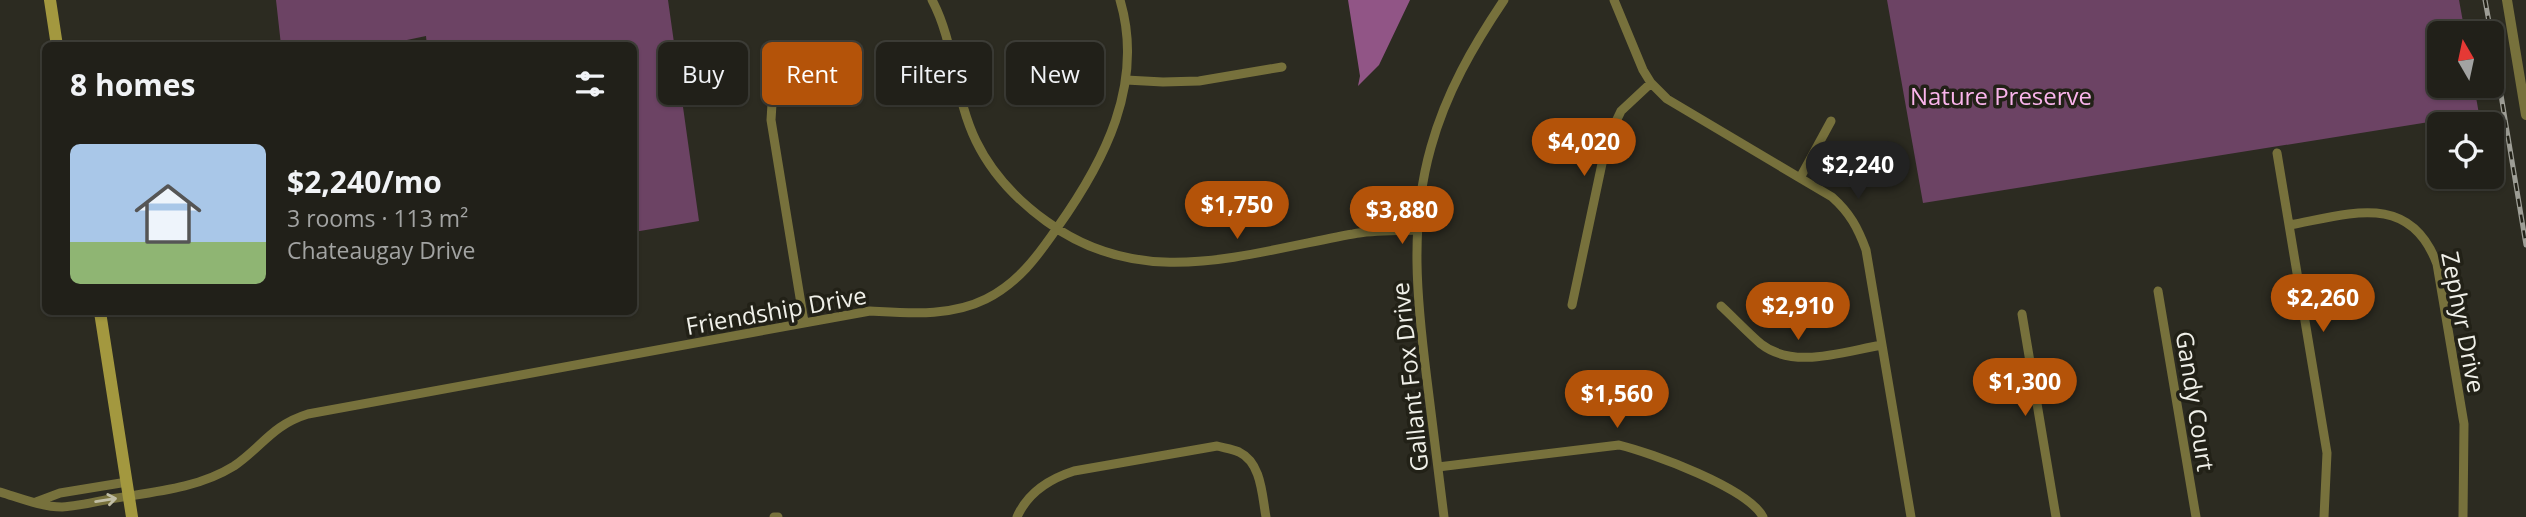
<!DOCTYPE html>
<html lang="en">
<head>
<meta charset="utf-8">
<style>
  body { margin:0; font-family:"Open Sans",sans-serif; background:#2d2d26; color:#f1f3f6; height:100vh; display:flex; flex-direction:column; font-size:26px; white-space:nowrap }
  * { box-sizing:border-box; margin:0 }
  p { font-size:23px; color:#a2a3a2 }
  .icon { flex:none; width:38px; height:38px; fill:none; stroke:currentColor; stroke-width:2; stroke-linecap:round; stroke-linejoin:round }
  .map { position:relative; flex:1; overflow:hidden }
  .drawer { position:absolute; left:42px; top:42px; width:595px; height:273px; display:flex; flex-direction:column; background:#212019; border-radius:10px; box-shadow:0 2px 5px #0004,0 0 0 2px #3e3e38 }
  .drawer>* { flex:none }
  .top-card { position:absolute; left:658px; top:42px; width:665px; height:63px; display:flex; gap:14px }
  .needle { width:46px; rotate:351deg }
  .buttons { position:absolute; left:2427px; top:21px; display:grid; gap:14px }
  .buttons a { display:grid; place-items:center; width:77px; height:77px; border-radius:10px; background:#212019; box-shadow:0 2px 5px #0004,0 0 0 2px #3e3e38; font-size:35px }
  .price { position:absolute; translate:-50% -60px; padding:0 16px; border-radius:24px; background:#b45309; color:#fff; font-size:23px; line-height:46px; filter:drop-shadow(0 2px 4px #0008) }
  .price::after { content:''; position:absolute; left:50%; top:42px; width:21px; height:16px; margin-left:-10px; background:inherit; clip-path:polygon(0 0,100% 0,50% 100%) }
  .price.current { background:#222; color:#fff }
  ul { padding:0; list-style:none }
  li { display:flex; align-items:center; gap:21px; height:175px; padding:0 28px }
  li span { display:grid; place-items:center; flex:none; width:196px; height:140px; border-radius:10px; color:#555 }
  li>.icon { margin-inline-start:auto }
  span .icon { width:84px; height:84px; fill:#fffc; stroke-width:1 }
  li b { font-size:30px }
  h2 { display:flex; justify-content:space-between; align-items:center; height:84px; padding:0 28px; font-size:30px }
  .pill { padding:0 24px; border-radius:10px; background:#212019; box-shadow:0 2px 5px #0004,0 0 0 2px #3e3e38; font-size:24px; line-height:63px }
  .pill.current { background:#b45309; color:#fff }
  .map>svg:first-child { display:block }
  .green { fill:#6c4364 }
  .water { fill:#915586 }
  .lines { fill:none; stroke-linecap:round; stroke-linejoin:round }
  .minor { stroke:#77713c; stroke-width:9 }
  .tertiary { stroke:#77713c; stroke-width:10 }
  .secondary { stroke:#a3983f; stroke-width:12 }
  .rail-casing { stroke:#9e9e96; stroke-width:5 }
  .rail { stroke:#222117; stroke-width:2.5; stroke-dasharray:8; stroke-linecap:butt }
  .oneway { stroke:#c0bda4 }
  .labels { text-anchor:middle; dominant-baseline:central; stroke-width:7; stroke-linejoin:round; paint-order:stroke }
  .park-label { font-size:24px; fill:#fab4eb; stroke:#222117 }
  .street-label { font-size:24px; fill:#f0f0e9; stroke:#222117 }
</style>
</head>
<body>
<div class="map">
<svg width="2526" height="517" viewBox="0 0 2526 517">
  <rect width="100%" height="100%" fill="#2c2b21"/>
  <path class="green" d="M276,0h392l31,221 -65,11v-186h-207l-1,-10 -43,9h-102z
    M1887,0h572l6,33h-25v53h34l5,28 -556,89z"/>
  <path class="water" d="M1348,0h62l-31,65 -21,21 2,-10z"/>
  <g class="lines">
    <path class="minor" d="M932,0c23,43 22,96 44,141 16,33 41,59 70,80 97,72 199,32 307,13 20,-4 42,-3 63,-4
      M1614,0l29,70 8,13 16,16 165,98c18,16 26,31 34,53l45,267
      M1126,80l37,2 36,-1 83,-14
      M777,92l-5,12 -1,16 33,202
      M2277,153l50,300 -3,64
      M1800,178l31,-57
      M2290,225c59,-11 120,-34 147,39l27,160 -1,93
      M2158,291l38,226
      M1572,305l35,-165 14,-29 30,-28
      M1721,306c13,12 26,26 40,38 33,26 84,7 121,1
      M2022,314l34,203
      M1438,467l181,-22c33,8 129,43 144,72
      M0,492c20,6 42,15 62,15 16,-1 33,-5 48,-8 42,-7 87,-10 124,-33 28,-19 38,-41 74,-52l562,-103c39,2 80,6 116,-12 32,-16 51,-42 71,-71 47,-66 88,-144 63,-228
      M36,502l24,-9 67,-11
      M774,517h4
      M1017,517c11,-25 32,-38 57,-46l143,-25c7,2 15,3 22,6 23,11 23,44 27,65
      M1444,517c-6,-46 -11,-92 -17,-137 -10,-79 -18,-156 4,-233 15,-54 42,-101 73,-147"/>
    <path class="tertiary" d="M2507,0l19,115"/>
    <path class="secondary" d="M50,0l7,46
      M100,312l32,205"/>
    <g class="rail-casing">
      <path id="rail" d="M2485,0l6,33
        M2492,41l34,204"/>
    </g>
    <use href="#rail" class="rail"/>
  </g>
  <defs><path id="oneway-shaft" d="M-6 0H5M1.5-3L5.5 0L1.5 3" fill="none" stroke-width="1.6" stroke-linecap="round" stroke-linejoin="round" transform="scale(1.75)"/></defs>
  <use class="oneway" href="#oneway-shaft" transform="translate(106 500) rotate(-9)"/>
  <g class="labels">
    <g class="park-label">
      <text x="2001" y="95">Nature Preserve</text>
    </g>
    <g class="street-label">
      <text transform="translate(776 310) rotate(-10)">Friendship Drive</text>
      <text transform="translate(2464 322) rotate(79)">Zephyr Drive</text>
      <text transform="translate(1409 377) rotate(-96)">Gallant Fox Drive</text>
      <text transform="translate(2196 401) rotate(81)">Gandy Court</text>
    </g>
  </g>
</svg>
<div class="buttons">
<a><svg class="needle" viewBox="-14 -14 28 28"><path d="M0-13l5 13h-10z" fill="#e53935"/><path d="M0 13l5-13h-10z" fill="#a2a3a2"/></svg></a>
<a><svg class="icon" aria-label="locate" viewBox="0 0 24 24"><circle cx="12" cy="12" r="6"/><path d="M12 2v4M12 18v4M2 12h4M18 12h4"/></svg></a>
</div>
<b class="price" style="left:1584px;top:178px">$4,020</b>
<b class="price current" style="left:1858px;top:201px">$2,240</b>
<b class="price" style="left:1237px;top:241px">$1,750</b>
<b class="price" style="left:1402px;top:246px">$3,880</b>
<b class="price" style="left:2323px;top:334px">$2,260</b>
<b class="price" style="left:1798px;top:342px">$2,910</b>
<b class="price" style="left:2025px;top:418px">$1,300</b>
<b class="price" style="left:1617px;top:430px">$1,560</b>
<div class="top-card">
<a class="pill">Buy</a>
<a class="pill current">Rent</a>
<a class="pill">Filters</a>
<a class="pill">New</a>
</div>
<section class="drawer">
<h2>8 homes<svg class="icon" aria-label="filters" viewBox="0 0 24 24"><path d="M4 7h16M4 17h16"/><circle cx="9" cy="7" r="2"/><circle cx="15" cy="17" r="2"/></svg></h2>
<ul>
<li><span style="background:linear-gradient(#a9c7e8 70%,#8fb573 0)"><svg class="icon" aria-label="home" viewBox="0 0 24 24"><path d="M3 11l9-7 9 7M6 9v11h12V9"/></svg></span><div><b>$2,240/mo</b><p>3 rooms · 113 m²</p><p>Chateaugay Drive</p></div></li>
</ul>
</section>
</div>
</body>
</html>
